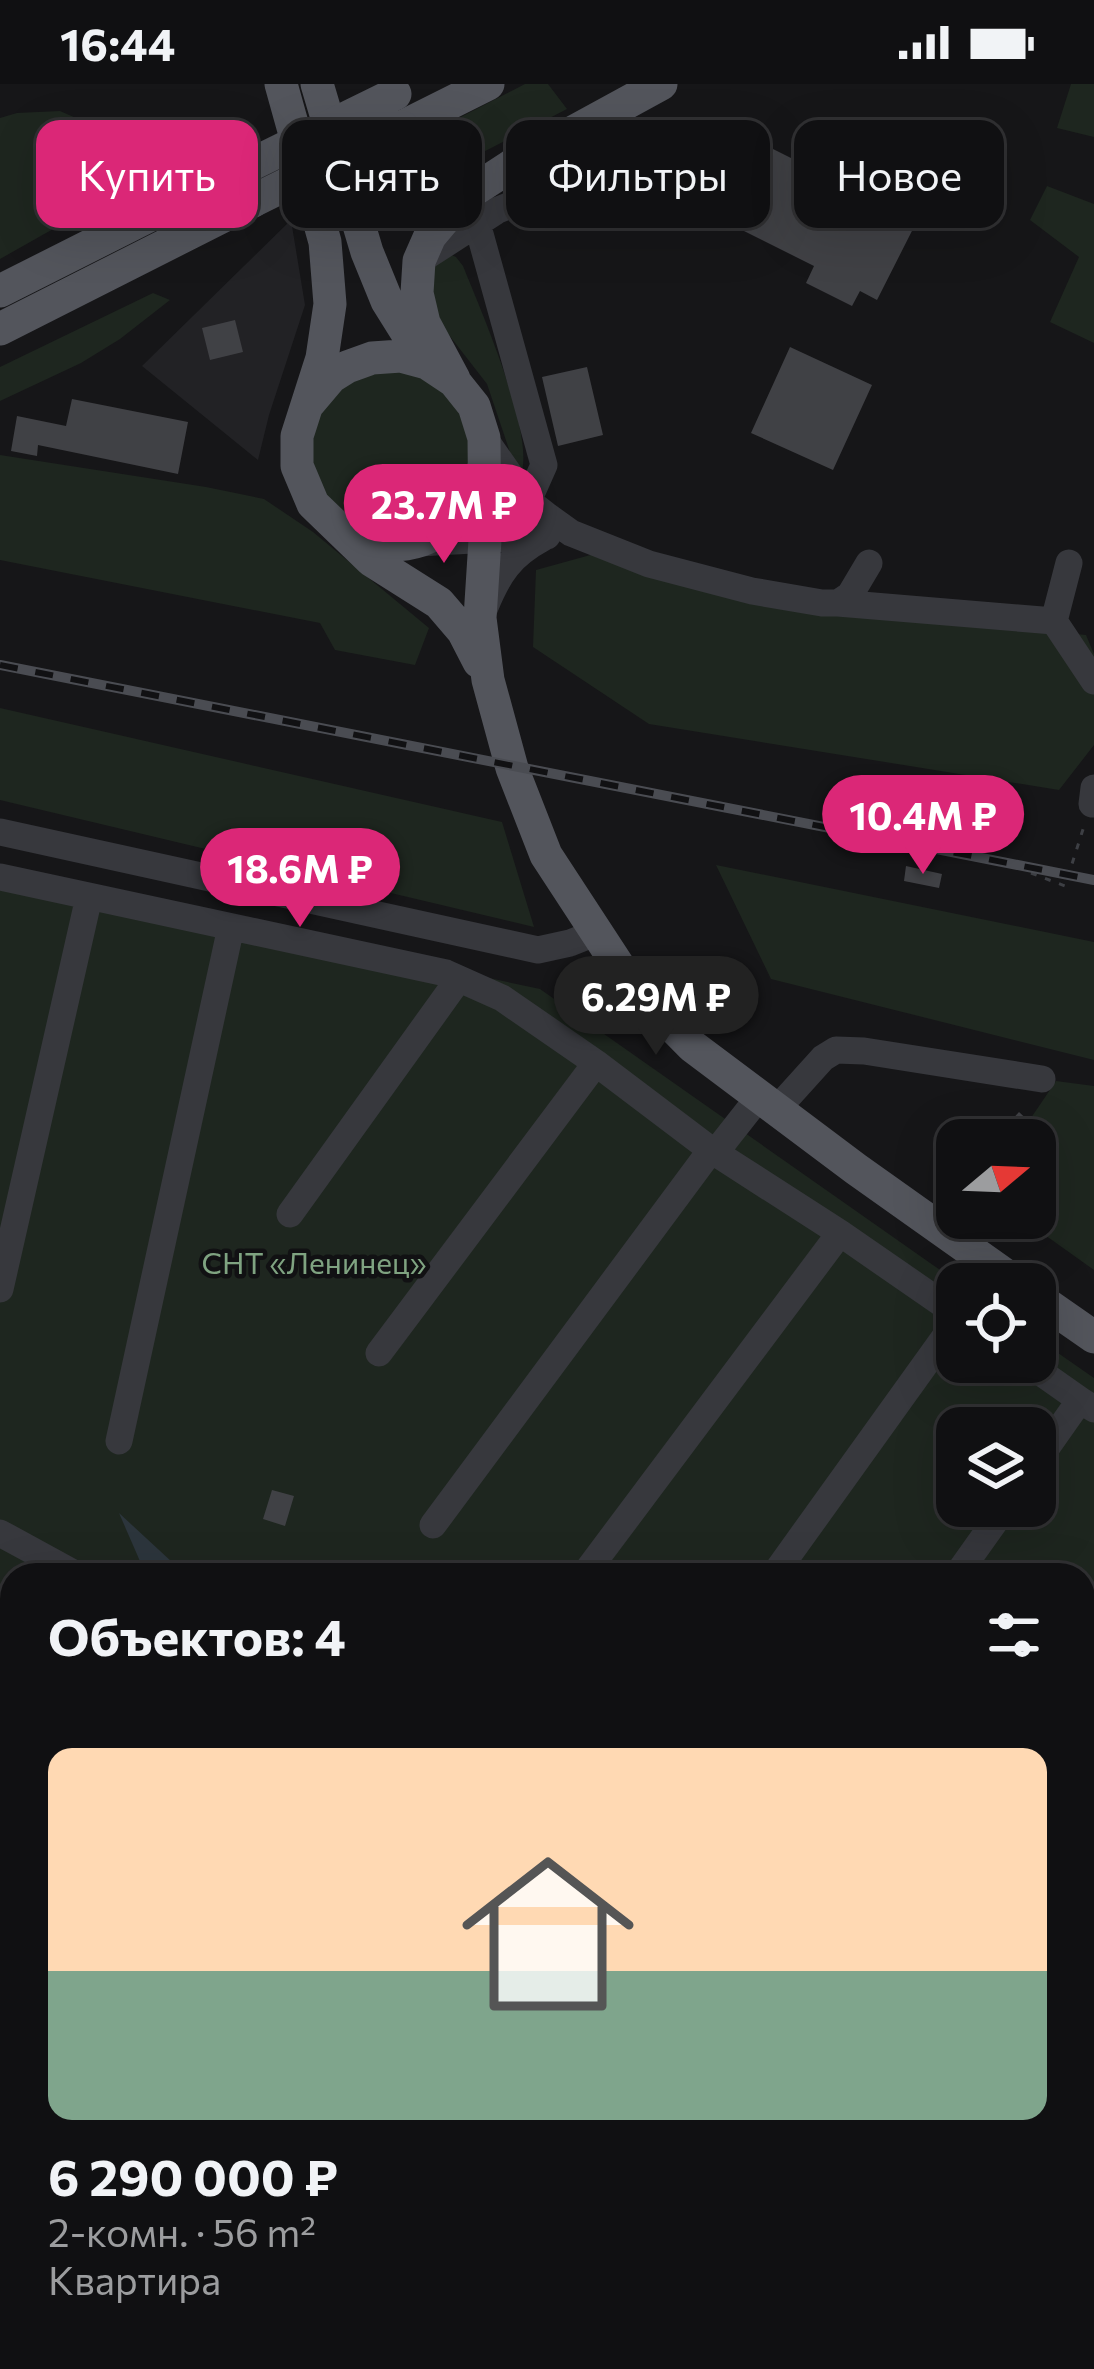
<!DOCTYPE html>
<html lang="ru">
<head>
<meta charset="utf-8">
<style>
  body { margin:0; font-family:Commissioner,sans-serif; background:#19191b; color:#f1f3f6; height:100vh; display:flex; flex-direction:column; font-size:45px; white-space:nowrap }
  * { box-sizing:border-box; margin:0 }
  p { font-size:39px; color:#9c9d9f }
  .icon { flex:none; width:66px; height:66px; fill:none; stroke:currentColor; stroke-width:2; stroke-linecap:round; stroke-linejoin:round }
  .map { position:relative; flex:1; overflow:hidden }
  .side { position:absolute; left:0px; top:1479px; width:1095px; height:807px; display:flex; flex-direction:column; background:#101012; border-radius:36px 36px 0 0; box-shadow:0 12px 48px #0002,0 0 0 3px #303032 }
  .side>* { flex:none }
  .top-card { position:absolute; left:36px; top:36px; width:1023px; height:108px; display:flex; gap:24px }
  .needle { width:78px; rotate:71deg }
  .controls { position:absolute; left:936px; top:1035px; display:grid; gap:24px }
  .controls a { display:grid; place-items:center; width:120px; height:120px; border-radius:24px; background:#101012; box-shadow:0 12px 48px #0002,0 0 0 3px #303032; font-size:60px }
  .price { position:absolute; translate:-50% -102px; padding:0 27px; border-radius:42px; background:#db2777; color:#fff; font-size:39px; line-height:78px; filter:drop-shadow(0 3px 6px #0008) }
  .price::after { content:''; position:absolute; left:50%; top:72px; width:36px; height:27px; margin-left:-18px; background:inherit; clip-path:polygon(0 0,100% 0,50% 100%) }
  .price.active { background:#222; color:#fff }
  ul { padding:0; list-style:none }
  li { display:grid; align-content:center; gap:24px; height:636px; padding:0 48px }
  li span { display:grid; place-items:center; height:372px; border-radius:24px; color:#555 }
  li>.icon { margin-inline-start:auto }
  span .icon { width:216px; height:216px; fill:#fffc; stroke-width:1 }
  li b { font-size:51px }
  h2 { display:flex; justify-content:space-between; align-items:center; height:144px; padding:0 48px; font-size:51px }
  .chip { padding:0 42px; border-radius:24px; background:#101012; box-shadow:0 12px 48px #0002,0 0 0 3px #303032; font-size:42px; line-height:108px }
  .chip.active { background:#db2777; color:#fff }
  .status { display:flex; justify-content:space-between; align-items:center; height:84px; padding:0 60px; background:#101012; direction:ltr }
  .status svg { height:33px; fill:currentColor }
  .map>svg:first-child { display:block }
  .built { fill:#222225 }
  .green { fill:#1e261f; fill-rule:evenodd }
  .water { fill:#2c353c }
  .building { fill:#404145 }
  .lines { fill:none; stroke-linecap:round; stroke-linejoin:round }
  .path { stroke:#3d3f44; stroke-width:3; stroke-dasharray:6 9; stroke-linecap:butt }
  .minor { stroke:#37383d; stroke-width:27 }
  .major { stroke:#53555c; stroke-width:33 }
  .rail-casing { stroke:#4a4c52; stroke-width:10 }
  .rail { stroke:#111113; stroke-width:6; stroke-dasharray:18; stroke-linecap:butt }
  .major-bridge { stroke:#53555c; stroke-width:33 }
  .labels { text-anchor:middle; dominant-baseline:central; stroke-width:9; stroke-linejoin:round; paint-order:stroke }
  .park-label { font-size:30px; fill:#7fa381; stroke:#111113 }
</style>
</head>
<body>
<div class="status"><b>16:44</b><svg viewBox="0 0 49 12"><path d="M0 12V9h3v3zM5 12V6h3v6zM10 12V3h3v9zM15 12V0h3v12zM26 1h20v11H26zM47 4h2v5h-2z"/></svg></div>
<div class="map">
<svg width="1094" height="2285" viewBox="0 0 1094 2285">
  <rect width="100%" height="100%" fill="#161618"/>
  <path class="built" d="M291,136l14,85 -36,110 -11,45 -116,-94z"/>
  <path class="green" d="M525,0h23l19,25 -138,71 -19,-37z
    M1071,0h23v53l-37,-9z
    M60,27l59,26 67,-16 9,39 -126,60 -69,39v-141l17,-5z
    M1047,102l47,18v139l-44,-21 29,-65 -49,-37z
    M445,168l11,5 7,9c16,40 75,174 57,210l-3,-3 -30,-89 -45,-58 -13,-29 5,-37z
    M153,209l17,7 -50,39 -39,24 -81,38v-34z
    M392,285l33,7 40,36 9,51 -24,48 -52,23 -52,-15 -21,-20 -12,-24 -2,-33 12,-36 17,-18 25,-14z
    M0,371l206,32 58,12 49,33 116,96 -14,37 -80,-15 -15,-27 -320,-63z
    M594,470l367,68 125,13 8,19v91l-35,45 -410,-66 -116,-77 3,-77z
    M0,624l502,114 32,105 -534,-127z
    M716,781l378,77v118l-323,-81z
    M0,789l540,116 420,295h-3v78h78v-25l59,41v991h-720l-6,-11h715v-783h-1071v215l-12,-19zM957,1344h78v78h-78z
    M1056,997l38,5v184l-73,-52h14v-78h-19z"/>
  <path class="water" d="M119,1429l67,62h-40z"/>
  <path class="building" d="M759,58l158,79 -40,79 -17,-9 -8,15 -46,-23 8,-17 -94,-47z
    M235,236l8,32 -33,8 -8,-32z
    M790,263l82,38 -39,85 -82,-37z
    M587,283l16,68 -45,11 -16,-69z
    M72,315l116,23 -10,52 -140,-29 -1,11 -26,-5 6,-35 49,10z
    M906,782l36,8 -3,14 -35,-7z
    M1019,1028l13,12 -15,16h-23z
    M272,1406l22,6 -9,30 -22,-7z"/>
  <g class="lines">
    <path class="path" d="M404,74l1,21
      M1031,789l34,13 20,-63"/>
    <path class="minor" d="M477,139l67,242 -16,36
      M419,177l79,-51 169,-67
      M484,354l44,63 18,14 25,18 78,31 103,27 70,12h16l12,-8 19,-32
      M418,459l129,-7
      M838,519l216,18 40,60
      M485,523c14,-34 25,-51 58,-69
      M1054,537l15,-58
      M1092,720l2,-16
      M0,748l538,118 32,-7 25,-10
      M0,793l446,96 56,25 94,65 115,87 129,83 117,81
      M776,1026l47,-52 13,-8 28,1 178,28
      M715,1069l44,-56
      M290,1130l168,-234
      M0,1205l89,-392
      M379,1269l217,-290
      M1026,1278l54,38
      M119,1357l112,-514
      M1035,1380l45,-64 14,9
      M433,1441l278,-375
      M0,1449l77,42
      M584,1491l256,-342
      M774,1491l183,-255
      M957,1491l49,-69
      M1083,1577l11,-16
      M0,1790l12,19
      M1083,1837l11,-16
      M1083,2127l11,1
      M0,2204l12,18
      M1083,2263h11
      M47,2274l8,11
      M308,2274l7,11
      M497,2274l3,11"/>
    <path class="major" d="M281,0l44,158 5,62 -8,54 -25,78v30l16,38 58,56 68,43 24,28 16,31
      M317,0l50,168 20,49 35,56
      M402,43l86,-43
      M344,94l44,27 34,2 40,-9
      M0,207l232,-117
      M0,245l253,-128
      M454,295l-30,-56 -7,-30 2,-32 11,-25 32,-38 49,-32 150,-82
      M309,319l22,-26 16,-10 25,-9 29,-2 26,7 27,18 20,25 10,32 1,102 -5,78 8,62 24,88 34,87 83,127 63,64 164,123 162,115
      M348,449c12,5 25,11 38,12 49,2 80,-29 95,-72
      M1035,1212l59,41"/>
    <g class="rail-casing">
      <path id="rail" d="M0,581l1094,215"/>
    </g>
    <use href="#rail" class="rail"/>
    <path class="major-bridge" d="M232,90l163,-80
      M253,117l149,-74"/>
  </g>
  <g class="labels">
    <g class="park-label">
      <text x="314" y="1177">СНТ «Ленинец»</text>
    </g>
  </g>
</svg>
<div class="controls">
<a><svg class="needle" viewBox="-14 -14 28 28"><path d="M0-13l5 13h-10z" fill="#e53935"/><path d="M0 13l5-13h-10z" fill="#9c9d9f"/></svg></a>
<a><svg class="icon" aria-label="locate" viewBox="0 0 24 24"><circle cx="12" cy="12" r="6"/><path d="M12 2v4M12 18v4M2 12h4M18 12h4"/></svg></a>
<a><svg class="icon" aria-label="layers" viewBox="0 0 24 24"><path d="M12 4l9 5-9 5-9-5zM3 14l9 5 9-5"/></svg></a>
</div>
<b class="price" style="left:444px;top:482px">23.7M ₽</b>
<b class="price" style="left:923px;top:793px">10.4M ₽</b>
<b class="price" style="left:300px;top:846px">18.6M ₽</b>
<b class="price active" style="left:656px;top:974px">6.29M ₽</b>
<div class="top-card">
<a class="chip active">Купить</a>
<a class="chip">Снять</a>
<a class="chip">Фильтры</a>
<a class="chip">Новое</a>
</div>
<section class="side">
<h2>Объектов: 4<svg class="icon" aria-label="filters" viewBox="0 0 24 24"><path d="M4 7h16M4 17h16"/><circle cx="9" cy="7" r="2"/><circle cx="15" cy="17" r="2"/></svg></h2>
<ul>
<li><span style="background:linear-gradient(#ffd9b3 60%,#7fa58c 0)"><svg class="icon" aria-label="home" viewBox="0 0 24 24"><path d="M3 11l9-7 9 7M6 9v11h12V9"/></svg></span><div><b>6 290 000 ₽</b><p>2-комн. · 56 m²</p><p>Квартира</p></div></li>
</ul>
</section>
</div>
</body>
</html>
